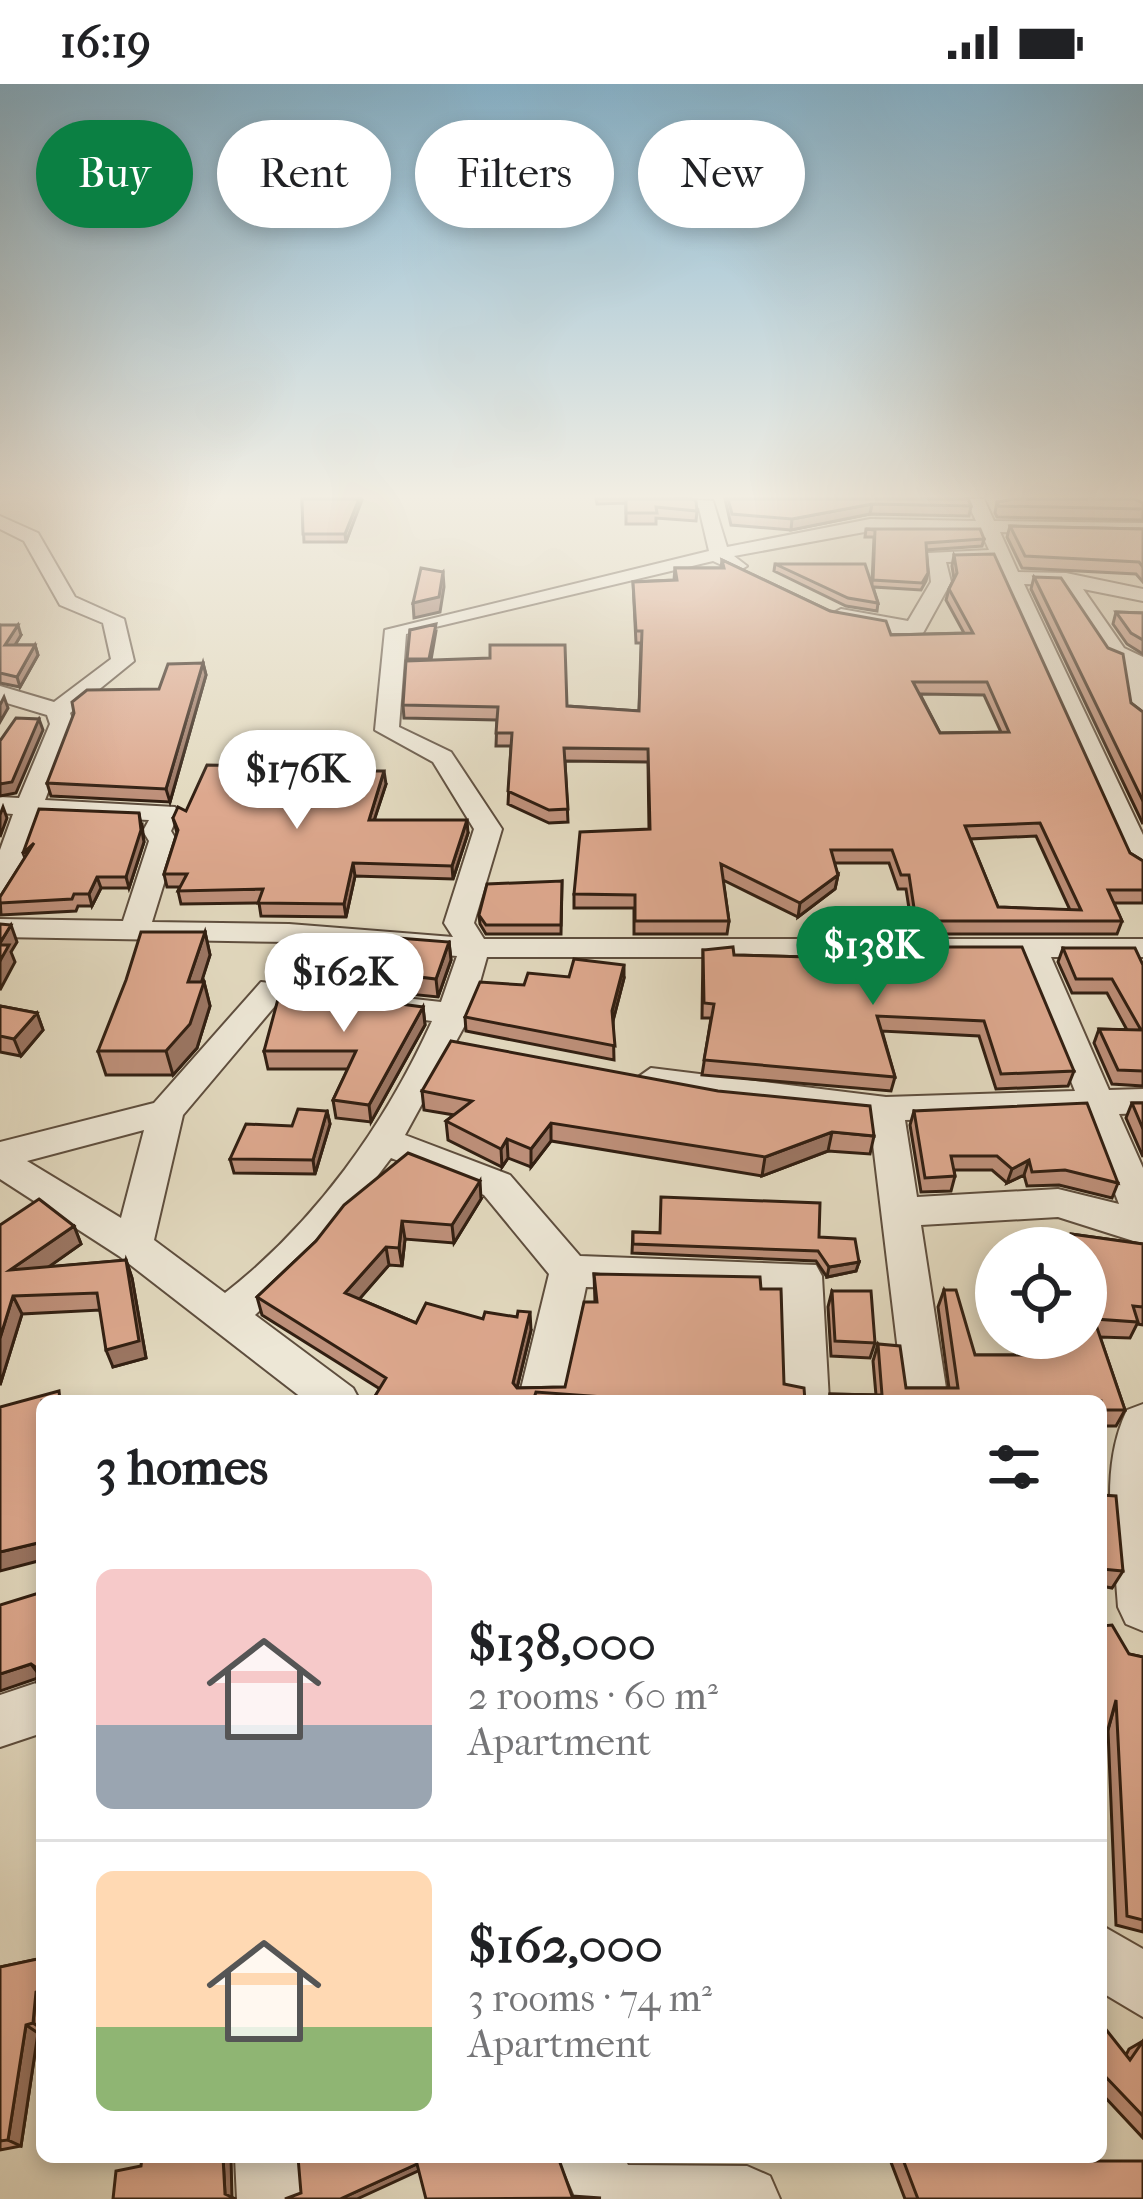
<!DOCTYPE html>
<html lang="en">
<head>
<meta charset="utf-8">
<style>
  body { margin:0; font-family:"IM FELL French Canon",serif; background:#f6f6f6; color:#202124; height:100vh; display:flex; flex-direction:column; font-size:45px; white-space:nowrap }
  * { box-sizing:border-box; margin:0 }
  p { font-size:39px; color:#757577 }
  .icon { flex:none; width:66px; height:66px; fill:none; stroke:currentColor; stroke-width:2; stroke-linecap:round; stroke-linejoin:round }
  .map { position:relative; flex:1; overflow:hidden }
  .sheet { position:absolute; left:36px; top:1311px; width:1071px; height:768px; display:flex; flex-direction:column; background:#fff; border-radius:18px; box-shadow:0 6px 18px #0003 }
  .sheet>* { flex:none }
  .top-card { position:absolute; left:36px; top:36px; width:1071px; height:108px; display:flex; gap:24px }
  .controls { position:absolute; left:975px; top:1143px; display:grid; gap:24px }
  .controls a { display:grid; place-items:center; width:132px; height:132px; border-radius:50%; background:#fff; box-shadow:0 6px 18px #0003; font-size:60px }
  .price { position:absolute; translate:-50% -102px; padding:0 27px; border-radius:42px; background:#fff; color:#222; font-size:39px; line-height:78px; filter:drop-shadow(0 3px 6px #0008) }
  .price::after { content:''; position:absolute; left:50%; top:72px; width:36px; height:27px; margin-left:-18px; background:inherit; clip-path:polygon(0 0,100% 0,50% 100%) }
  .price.selected { background:#0b8043; color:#fff }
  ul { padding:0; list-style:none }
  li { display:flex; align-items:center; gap:36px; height:300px; padding:0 60px }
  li+li { border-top:3px solid #e0e0e0 }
  li span { display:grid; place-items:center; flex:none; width:336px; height:240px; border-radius:18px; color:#555 }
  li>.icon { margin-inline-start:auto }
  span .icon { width:144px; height:144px; fill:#fffc; stroke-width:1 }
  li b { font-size:51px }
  h2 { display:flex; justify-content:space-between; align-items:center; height:144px; padding:0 60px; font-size:51px }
  .pill { padding:0 42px; border-radius:54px; background:#fff; box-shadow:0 6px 18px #0003; font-size:42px; line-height:108px }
  .pill.selected { background:#0b8043; color:#fff }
  .status { display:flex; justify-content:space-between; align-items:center; height:84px; padding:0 60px; background:#fff; direction:ltr }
  .status svg { height:33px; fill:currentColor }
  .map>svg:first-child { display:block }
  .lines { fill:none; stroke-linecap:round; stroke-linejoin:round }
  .minor-casing { stroke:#5e4e3e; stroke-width:4 }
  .minor { fill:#ede7d6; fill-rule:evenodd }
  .wall { fill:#be907a; stroke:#311f12; stroke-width:3; fill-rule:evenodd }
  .shaded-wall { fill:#9b7663; stroke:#311f12; stroke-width:3 }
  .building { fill:#dda88e; stroke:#311f12; stroke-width:3; fill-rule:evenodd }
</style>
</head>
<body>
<div class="status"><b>16:19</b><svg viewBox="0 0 49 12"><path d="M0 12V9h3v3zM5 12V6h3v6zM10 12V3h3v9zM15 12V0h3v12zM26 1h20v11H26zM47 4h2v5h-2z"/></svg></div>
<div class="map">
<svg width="1143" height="2115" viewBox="0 0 1143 2115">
  <rect width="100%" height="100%" fill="#e3dac0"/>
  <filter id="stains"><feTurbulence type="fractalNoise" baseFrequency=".00167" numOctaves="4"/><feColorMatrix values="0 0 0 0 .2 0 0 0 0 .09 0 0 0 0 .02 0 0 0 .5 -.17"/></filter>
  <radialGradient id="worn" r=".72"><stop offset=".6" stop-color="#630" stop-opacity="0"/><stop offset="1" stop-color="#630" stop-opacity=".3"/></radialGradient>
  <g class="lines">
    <g class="minor-casing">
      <path id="minor" d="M676,415l37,2 14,46 143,-28 106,2 -10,-22h18l10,22 149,2v12l-143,-3 18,40 48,1 77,16v12l-60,-12 41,59 19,9v65l-12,-7 -8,-52 -15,-5 -48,-73 -36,-1 119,251v38l-14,-8 -135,-304 -48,1 5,20 -28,51h-38l-55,-18 11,-6 67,12 23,-39 -3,-29 61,-3 -8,-18 -111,-1 -136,25 13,10 -10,6 -24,-11 -307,73 -7,93 52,25 51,77 -28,94 10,16h659v18h-92l58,133 34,-1v24l-24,1 24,54v76l-85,-27 -137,8 27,176h-44l-34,-282 -219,-27 -17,-12 17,-12 235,29 189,-6 -54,-134h-534l-16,57 -66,121 105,40 70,81 236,9 6,11 7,125h-44l-3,-110 -196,-4 -24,114h-44l31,-127 -65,-79 -93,-37 -74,98 -62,59 98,73 7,13h-54l-187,-145 -119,-77v-37l154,-39 107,-121 180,20 16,-46 -168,-14 -289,-5v-18l123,2 26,-80 -6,-10 6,-11 -110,-5 -25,74 -14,9v-48l13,-36 -13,-1v-16l19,1 31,-74 -3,-9 -47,-14v-15l54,16 57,-43 -8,-36 -43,-18 -36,-64 -24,-12v-13l38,17 37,64 49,22 10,42 -64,52 4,11 -29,76 130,7 4,6 -8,18 6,10 -25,81 137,2 164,13 -9,-14 30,-94 -41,-67 -58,-32 10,-100 324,-79 -10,-43zM280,916l152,21c-47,104 -117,202 -207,272l-71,-53 29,-125zM1085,1031l34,89 -61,-15 -141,8 -12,-77zM144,1046l-23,88 -94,-57z
        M1143,1320v227l-17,-7 -8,-17c-4,-65 -20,-137 9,-197z
        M42,1597v52l-42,14v-52z
        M1101,1841l42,24v68l-42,-25z
        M235,2073h64l4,42h-66z
        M558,2073h66l4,8 119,1 23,10 10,23h-204z"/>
    </g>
    <use href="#minor" class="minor"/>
  </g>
  <path class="wall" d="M302,415h59l-15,43h-42z
    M596,415h96l5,12 -1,10 -40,-3v6h-30v-21l-29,1z
    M725,415h243l3,7 -2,10 -99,-2 -79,16 -60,-5z
    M997,418l146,1v17l-146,-3 -2,-4z
    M1010,442l133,3v53l-7,-8 -114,-6 -15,-31z
    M866,445l118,10 -2,7 -56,4 2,23 -2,8 -5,9 -48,-3 5,16 -1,8 -31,-5 -72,-35 1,-7 97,19 2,-46h-9z
    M954,471l176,298 13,8v42h-29l8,18 -5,13h-204l-7,-45h-8l-9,-26h-55l4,12 -3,14 -37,28 -75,-37 6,41 -2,13h-93v-26h-60v-14l75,-65 -1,-67 -83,-1 3,61 -19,1 -41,-19 3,-58h-15l1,-26 -93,-2 -1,-13 7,-75 26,1 -5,29 136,46 72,5 2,-68h-5l-3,-61 41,-2 1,-12h46l1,-8 108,51 61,24 73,-2 -18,-33 3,-11 5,-10 -2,-13zM920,610l64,1 17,37 -61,1zM1036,752l34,74 -72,-3 -28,-68z
    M1034,493l97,126 12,9v112l-112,-235z
    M1116,528l27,1v41l-16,-10 -14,-20z
    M0,541l21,10 -6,10h20l3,10 -18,32 -20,-4z
    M203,579l3,12 -36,127 -119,-6 -4,-13 112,-94z
    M358,682l-1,5 29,13 -12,36 94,13 -15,46 -98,-3 -9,41 -85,-1 -2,-13 -78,1 -3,-13 2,-4h-13l-3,-13 13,-41 -4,-15 13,-7 125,-44z
    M142,740l2,18 -15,46h-28l-9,18h-14l-2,5 -75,4 -1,-18 25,-39 -2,-5z
    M562,797l-1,53h-75l-6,-10 -1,-9z
    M205,848l5,23 -9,27h3l6,24 -13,42 -24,27h-67l-8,-24z
    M449,858l2,18 -13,37 -50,-5 -2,-19z
    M920,863l154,124 -6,15 -72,3 -17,-53 -97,-5 13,46 -4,14 -189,-16 9,-57h-9l1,-68 31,5 183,5z
    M1063,864l80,17v121l-31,-2 -18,-41 5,-14 28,1 -20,-37h-35l-14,-31z
    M569,893l55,1 -11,42 1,40 -148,-29 -1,-14 59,-32z
    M0,922l37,7 6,17 -22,26 -21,-4z
    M423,923l2,18 -54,97 -35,-4 -3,-18 15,-31h-80l-4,-18z
    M422,1007l452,45 -4,18 -42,-3 -66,25 -211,-35 -20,26 -23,-9 -6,9 -54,-27 -2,-19 8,-6 -30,-5z
    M1132,1019h11v54l-17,-39z
    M327,1027l3,13 -15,50 -81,-1 -4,-14 62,-33z
    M914,1027l204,72 -6,15 -53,-13 -32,1 -3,-11 -17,8 -15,-13h-38l1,6 -4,15 -30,1 -11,-67z
    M481,1115l-27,44 -49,-4 -3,27 -13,-1 -30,34 57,24 67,-4 48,11 -14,58 48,-1 30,-85 -1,-28 167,15 23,95 21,17h-433l8,-12 -118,-74 -5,-18 59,-56z
    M0,1141l74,1 7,18 -33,23 78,-7 6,18 14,80 -33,9 -13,-57 -78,4 -22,71z
    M633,1148l186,5 40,25 -3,9 -29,6 -11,-16 -184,-8z
    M1071,1150l72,10v81l-6,-1 -7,14 -30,-1 25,73 -9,16h-15v-25h-273l2,-7 46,1 -3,-34 5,-17 28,44h43l-11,-81 6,-17 31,65h42l-4,-17h73v-90h-20z
    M832,1207l43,52 -5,15 -39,-2 -3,-49z
    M1101,1411l22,76 -11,17 -11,-2z
    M1129,1570l14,3v275l-27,-7 -8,-195z
    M42,1874v74l-4,1 -17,113 -21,4v-183z
    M1101,1945l25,26 3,-6 14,-8v97l-42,-45z
    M628,2073h55l-11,4h-41z
    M889,2073h165l2,4 87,38h-238z"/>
  <path class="shaded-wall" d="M359,415l3,1 -16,42 -1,-8z
    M872,420l-2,10 -79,16 1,-11z
    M443,488l1,15 -4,25 -26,6 -1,-15z
    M18,541l3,10 -12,20 -4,-10z
    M35,561l3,10 -18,32 -3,-10z
    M203,579l3,12 -36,127 -4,-13z
    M4,613l4,11 -8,14v-17z
    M39,635l4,11 -27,63 -16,3v-12z
    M384,687l2,13 -16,49 -1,-13z
    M3,723l4,11 -7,19v-22z
    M139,729l5,29 -15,46 -3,-11z
    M467,736l1,13 -15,46 -1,-13z
    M353,779l2,13 -9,41 -2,-13z
    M838,791l-3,14 -37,28 2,-14z
    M97,793l4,11 -9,18 -3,-12z
    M11,841l6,17 -6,10 4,10 -15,28v-47z
    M205,848l5,23 -16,51 -6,-24z
    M449,858l2,18 -13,37 -2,-18z
    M624,881v13l-12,47v-14z
    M204,898l6,24 -13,42 -24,27 -7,-24z
    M423,923l2,18 -54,97 -2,-17z
    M37,929l6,17 -22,26 -7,-17z
    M327,1027l3,13 -15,50 -2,-14z
    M551,1039v18l-20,26v-18z
    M832,1048l-4,19 -66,25 3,-19z
    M507,1055l1,19 -6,9 -1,-18z
    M1029,1076l-5,15 -17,8 5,-14z
    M480,1097l1,18 -27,44 -2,-18z
    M402,1137l3,18 -3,27 -3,-18z
    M74,1142l7,18 -62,44 -9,-18z
    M386,1163l3,18 -40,46 -4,-18z
    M126,1176l6,18 14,80 -33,9 -7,-17z
    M859,1178l-3,9 -29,6 2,-10z
    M13,1212l9,18 -22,71v-47z
    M530,1228l1,18 -17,70 -1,-17z
    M42,1458v18l-42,11v-19z
    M31,1580l10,13 -41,14v-17z
    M36,1908l6,4v33l-9,-6z
    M26,1941l12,8 -17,113 -13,-6z
    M223,2073h8l1,42 -7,-5z
    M417,2080l3,6 -63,29h-17z"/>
  <path class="building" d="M302,415h57l-14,35h-42z
    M626,415h66l4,2 1,10 -41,-4 1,6h-31z
    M728,415h240l3,7 -99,-2 -80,15 -60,-5z
    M1014,415h120l9,4v6l-144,-3 -2,-4z
    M1010,442l133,3v38l-4,-5 -114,-6z
    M866,445h114l4,10 -58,4 2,30 -6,10 -49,-3 2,-50z
    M994,470l136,299 13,8v29h-35l14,31h-206l-7,-46h-8l-9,-25h-61l7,25 -38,28 -79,-39 8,57h-94v-26l-61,-1 6,-62 70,-3 -2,-80 -84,-1 4,61 -19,1 -41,-19 4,-58h-16l2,-26 -95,-2 3,-44 84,-3v-13h75l2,61 72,5 3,-80h-6l-3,-49 44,-2 -2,-12h49l-2,-8 108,51 56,10 5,14 82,-2 -24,-44 8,-16 -3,-18zM913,598h74l22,50 -69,1zM1040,739l41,87 -83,-3 -33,-81z
    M775,480h90l13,39 -30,-5z
    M421,484l22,4 -4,25 -26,6z
    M1034,493l27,1 47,70 15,6 8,49 12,9v89z
    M1116,528l27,1v27l-12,-7z
    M436,540l-7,35h-22l3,-29z
    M0,541h18l-13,20h30l-18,32 -17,-4z
    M203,579l-37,126 -119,-6 27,-70 -2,-11 15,-12 72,-1 9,-25z
    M16,634l23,1 -27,63 -12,2v-43z
    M314,670h42l-3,17h31l-15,49h98l-15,46 -99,-3 -9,41 -86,-1 5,-14 -85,2 9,-17h-23l14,-44 -5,-12 5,-11 8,4 21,-46 104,2z
    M39,725l100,4 2,17 -15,47h-29l-8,17h-15l-2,5 -72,4v-6l34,-54 -11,10z
    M562,797l-1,44h-75l-7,-10 8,-31z
    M0,840l11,1 -11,18z
    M141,848h64l-17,50h16l-14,42 -24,27h-68l28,-71z
    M398,854l51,4 -13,37 -50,-6z
    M0,861h9l-9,16z
    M733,863l1,8 188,5 -2,-13h102l52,124 -73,3 -17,-53 -107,-5 18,61 -191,-17 10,-56 -10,-1 -1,-53z
    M1063,864h72l8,17v106l-25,-1 -19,-41 42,1 -29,-51h-36z
    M574,875l50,6 -12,46 3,35 -150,-29 15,-35 44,3 4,-12 41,4z
    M281,904l142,19 -54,98 -36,-5 23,-49h-92z
    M0,922l37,7 -23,26 -14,-3z
    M451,957l267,50 152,15 4,30 -42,-4 -67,25 -214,-34 -20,26 -24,-10 -6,10 -55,-28 26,-20 -50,-10z
    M1087,1019l31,80 -53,-13 -33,2 -3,-12 -17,9 -15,-13h-46l4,20 -30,2 -11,-67z
    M1132,1019h11v26z
    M298,1025l29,2 -14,49 -83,-1 16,-35 46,2z
    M408,1069l72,28 -28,44 -50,-4 -3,27 -13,-1 -41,46 71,30 10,-20 57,16 2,-7 32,5 1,-6 12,1 -17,71 4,5 48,-1 19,-85h13l-3,-28 166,3 1,12h20l3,95 20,4 1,13h-146l-123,-9 -3,9h-161l14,-23 -129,-81 59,-56 28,-36z
    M661,1113l159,6 -1,34 36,2 4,23 -30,5 -11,-16 -185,-7v-12l27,1z
    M39,1115l35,27 -64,44 116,-10 13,81 -33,9 -9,-57 -84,3 -13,42v-113z
    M1071,1150l72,10v63l-10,-1 5,16 -44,-3 31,91h-24v-9h-270l-1,-7 52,1 -4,-51 22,2 6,42h52l-14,-98h12l19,65h54l-5,-17h62v-90h-15z
    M832,1207h39l4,52 -40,-2z
    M59,1307l1,10h-18v141l-42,10v-145z
    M1101,1411l15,1 7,75 -22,-2z
    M42,1508v89l-5,1v-14l-6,-4 -31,10v-69z
    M1112,1541l17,29 14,3v263l-16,-4 -11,-216 -15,55v-129z
    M42,1756v24l-4,1z
    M42,1874v32l-6,2 -3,31 -7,2 -18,115 -8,1v-174z
    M1104,1943l26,33 13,-19v75l-42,-44v-42z
    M142,2073h81l2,37 11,5h-123l3,-28 25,-5z
    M298,2073h260l14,39 29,2 -175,1 -9,-35 -77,35h-55l16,-6z
    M902,2073h152l2,4h87v38h-225z"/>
  <linearGradient id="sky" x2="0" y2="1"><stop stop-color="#87b7d2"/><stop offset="0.58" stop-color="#f2eee3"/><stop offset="1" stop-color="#f2eee3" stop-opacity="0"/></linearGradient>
  <rect width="1143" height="711" fill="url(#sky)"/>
  <rect width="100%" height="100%" filter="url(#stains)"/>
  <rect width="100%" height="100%" fill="url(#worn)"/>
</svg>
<div class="controls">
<a><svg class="icon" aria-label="locate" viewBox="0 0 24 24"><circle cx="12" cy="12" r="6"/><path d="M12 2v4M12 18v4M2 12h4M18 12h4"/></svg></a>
</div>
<b class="price" style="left:297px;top:748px">$176K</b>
<b class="price selected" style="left:873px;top:924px">$138K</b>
<b class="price" style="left:344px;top:951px">$162K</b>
<div class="top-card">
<a class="pill selected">Buy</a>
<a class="pill">Rent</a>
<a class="pill">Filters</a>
<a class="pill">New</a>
</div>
<section class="sheet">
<h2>3 homes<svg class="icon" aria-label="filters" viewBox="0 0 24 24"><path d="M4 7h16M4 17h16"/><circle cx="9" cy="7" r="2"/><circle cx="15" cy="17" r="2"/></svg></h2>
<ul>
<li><span style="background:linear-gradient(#f6c9c9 65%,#9aa5b1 0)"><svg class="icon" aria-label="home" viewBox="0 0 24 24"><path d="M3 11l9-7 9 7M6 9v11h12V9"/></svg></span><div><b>$138,000</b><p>2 rooms · 60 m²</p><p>Apartment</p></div></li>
<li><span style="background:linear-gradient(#ffd9b3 65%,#8fb573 0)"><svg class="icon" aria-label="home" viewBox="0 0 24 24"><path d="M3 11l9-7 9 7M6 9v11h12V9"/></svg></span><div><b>$162,000</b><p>3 rooms · 74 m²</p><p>Apartment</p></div></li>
</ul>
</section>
</div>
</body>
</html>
